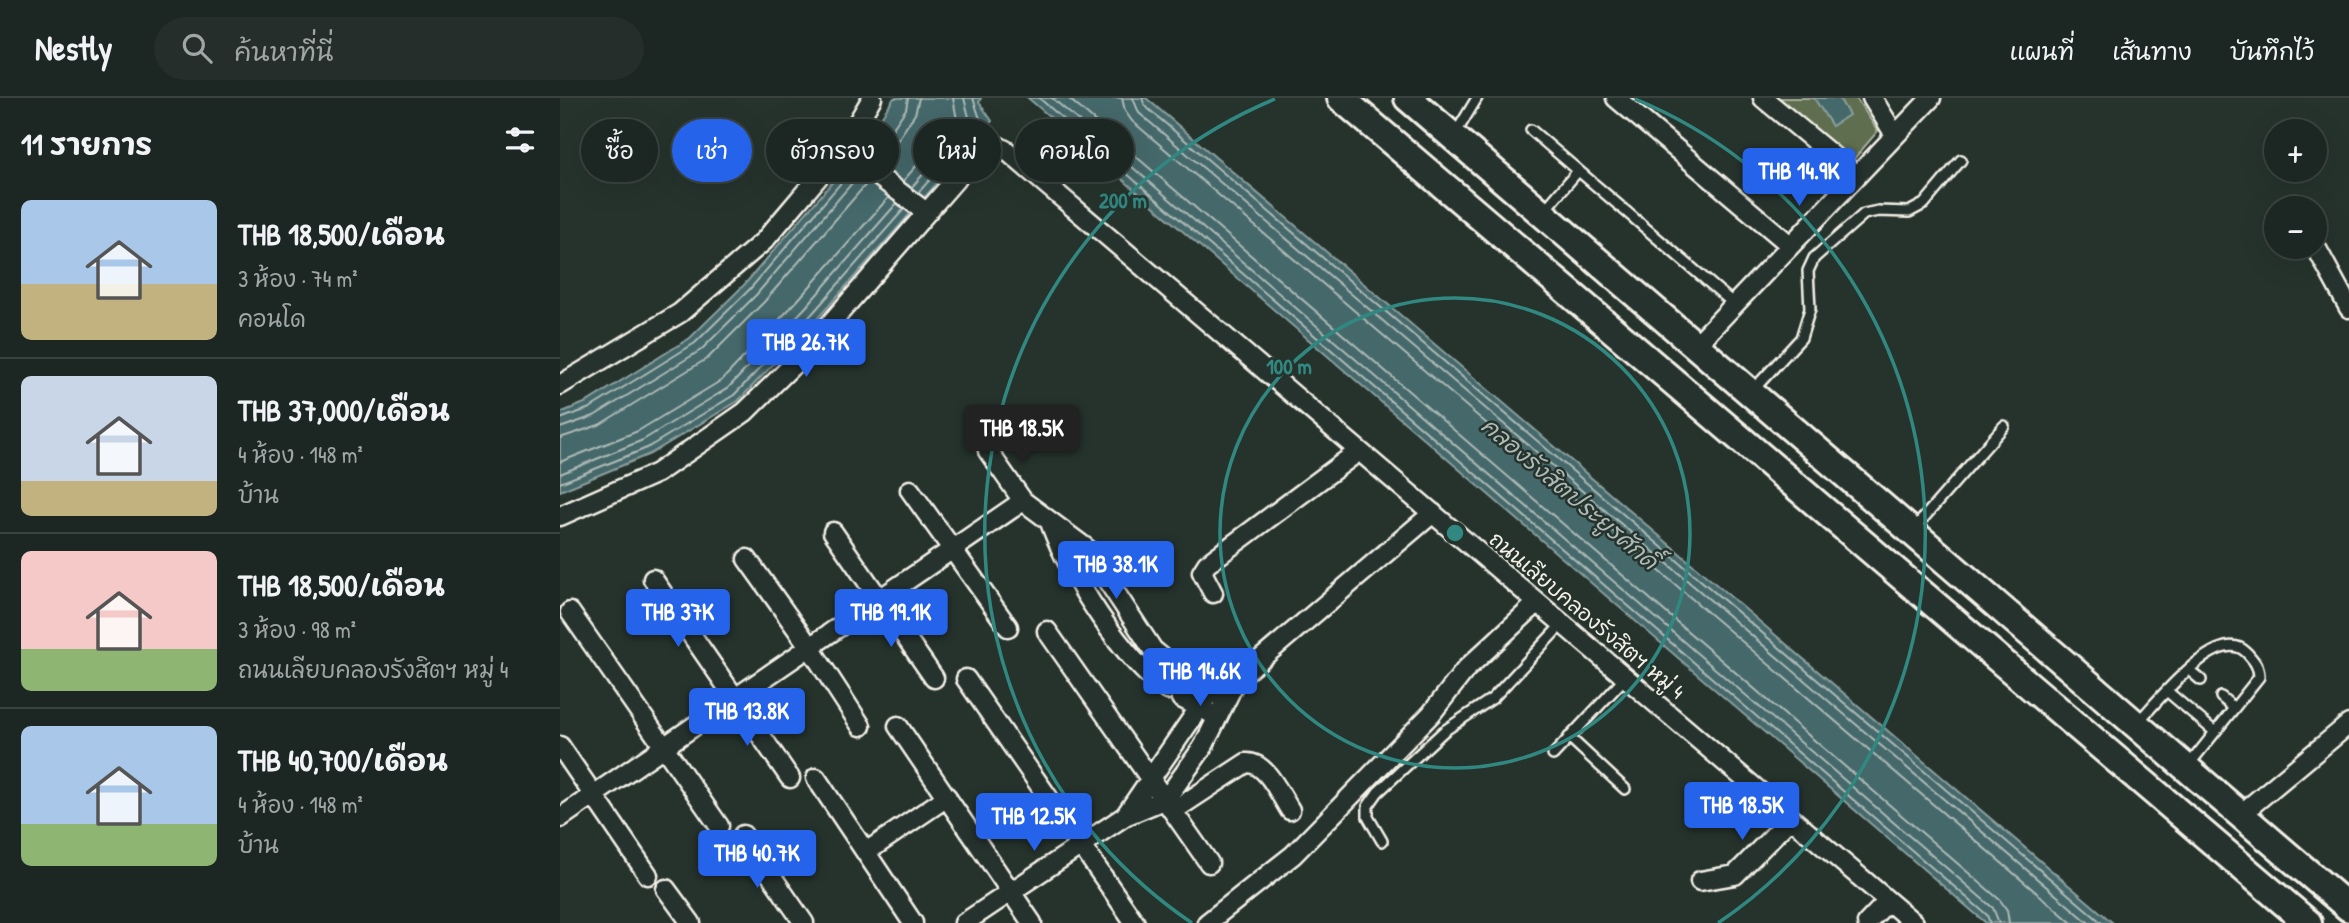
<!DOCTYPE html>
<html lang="th">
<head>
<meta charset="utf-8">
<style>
  body { margin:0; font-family:"Patrick Hand","Playpen Sans Thai",sans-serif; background:#252e2a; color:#f1f3f6; height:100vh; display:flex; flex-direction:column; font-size:26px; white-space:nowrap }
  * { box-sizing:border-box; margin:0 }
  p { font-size:23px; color:#a0a5a5 }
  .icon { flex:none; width:38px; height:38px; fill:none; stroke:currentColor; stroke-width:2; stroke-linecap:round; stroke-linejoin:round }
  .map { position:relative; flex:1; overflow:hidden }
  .drawer { display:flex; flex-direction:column; background:#1c2622; width:560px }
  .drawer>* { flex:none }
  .guide { position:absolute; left:21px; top:21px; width:665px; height:63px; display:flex; gap:14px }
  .buttons { position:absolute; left:1704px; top:21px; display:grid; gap:14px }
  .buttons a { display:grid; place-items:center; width:63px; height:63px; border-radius:50%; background:#1c2622; box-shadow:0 7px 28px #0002,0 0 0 2px #3a4340; font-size:35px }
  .price { position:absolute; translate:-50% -60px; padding:0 16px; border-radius:7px; background:#2563eb; color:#fff; font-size:23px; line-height:46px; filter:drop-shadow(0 2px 4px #0008) }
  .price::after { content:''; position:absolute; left:50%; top:42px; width:21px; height:16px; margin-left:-10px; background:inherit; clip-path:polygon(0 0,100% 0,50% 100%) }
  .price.active { background:#222; color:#fff }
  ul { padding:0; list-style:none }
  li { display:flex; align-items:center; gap:21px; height:175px; padding:0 21px }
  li+li { border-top:2px solid #3a4340 }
  li span { display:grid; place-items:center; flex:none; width:196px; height:140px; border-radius:10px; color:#555 }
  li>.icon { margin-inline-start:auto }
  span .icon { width:84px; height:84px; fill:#fffc; stroke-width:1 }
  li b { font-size:30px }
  h2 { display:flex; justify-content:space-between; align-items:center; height:84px; padding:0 21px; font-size:30px }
  .tag { padding:0 24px; border-radius:32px; background:#1c2622; box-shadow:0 7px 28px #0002,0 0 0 2px #3a4340; font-size:24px; line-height:63px }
  .tag.active { background:#2563eb; color:#fff }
  header { display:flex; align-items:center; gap:42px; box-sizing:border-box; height:98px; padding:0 35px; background:#1c2622; border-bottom:2px solid #3a4340 }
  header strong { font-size:33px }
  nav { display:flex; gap:38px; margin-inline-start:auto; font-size:24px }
  .search { width:490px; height:63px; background:#252e2a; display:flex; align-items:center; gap:18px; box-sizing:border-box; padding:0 24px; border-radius:38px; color:#a0a5a5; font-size:26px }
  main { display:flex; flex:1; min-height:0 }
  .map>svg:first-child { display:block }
  .green { fill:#5e6e50; stroke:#a9b09c; stroke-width:2 }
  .water { fill:#45686b; stroke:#8b9f9d; stroke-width:2 }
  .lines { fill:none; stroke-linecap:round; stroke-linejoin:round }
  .shore { stroke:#aebab6; stroke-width:2 }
  .service-casing { stroke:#f4f1e8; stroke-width:14 }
  .minor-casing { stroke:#f4f1e8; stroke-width:23 }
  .primary-casing { stroke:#f4f1e8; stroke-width:32 }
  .service { stroke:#26332d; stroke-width:9 }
  .minor { stroke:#26332d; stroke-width:18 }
  .primary { stroke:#26332d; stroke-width:26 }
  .ring { fill:none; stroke:#318880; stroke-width:3.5 }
  .labels { text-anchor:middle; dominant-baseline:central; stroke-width:5; stroke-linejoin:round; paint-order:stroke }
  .street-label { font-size:21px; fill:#f4f1e8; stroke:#26332d }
  .water-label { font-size:23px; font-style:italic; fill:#aebab6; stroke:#26332d }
  .centre { fill:#318880; stroke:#26332d; stroke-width:3.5 }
  .ring-label { font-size:21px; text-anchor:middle; font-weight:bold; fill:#318880; stroke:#26332d; stroke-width:5; stroke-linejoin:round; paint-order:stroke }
</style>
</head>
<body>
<header>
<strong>Nestly</strong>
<div class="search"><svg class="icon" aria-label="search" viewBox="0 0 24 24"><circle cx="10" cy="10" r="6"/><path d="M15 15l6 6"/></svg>ค้นหาที่นี่</div>
<nav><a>แผนที่</a><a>เส้นทาง</a><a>บันทึกไว้</a></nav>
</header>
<main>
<section class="drawer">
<h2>11 รายการ<svg class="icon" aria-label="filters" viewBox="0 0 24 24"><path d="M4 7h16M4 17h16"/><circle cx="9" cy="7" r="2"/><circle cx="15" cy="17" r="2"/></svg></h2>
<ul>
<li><span style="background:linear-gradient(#a9c7e8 60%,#c2b280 0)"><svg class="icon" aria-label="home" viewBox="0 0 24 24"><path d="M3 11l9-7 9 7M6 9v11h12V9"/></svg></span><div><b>THB 18,500/เดือน</b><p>3 ห้อง · 74 m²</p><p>คอนโด</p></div></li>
<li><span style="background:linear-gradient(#c9d6e8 75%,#c2b280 0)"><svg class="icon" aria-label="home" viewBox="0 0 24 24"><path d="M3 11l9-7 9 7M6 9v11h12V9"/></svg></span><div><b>THB 37,000/เดือน</b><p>4 ห้อง · 148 m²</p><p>บ้าน</p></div></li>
<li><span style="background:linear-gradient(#f6c9c9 70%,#8fb573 0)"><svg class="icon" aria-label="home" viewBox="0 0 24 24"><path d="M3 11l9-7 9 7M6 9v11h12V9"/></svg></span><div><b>THB 18,500/เดือน</b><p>3 ห้อง · 98 m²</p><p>ถนนเลียบคลองรังสิตฯ หมู่ 4</p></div></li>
<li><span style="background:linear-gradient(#a9c7e8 70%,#8fb573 0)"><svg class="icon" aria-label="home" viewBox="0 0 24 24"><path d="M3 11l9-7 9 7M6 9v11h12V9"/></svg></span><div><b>THB 40,700/เดือน</b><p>4 ห้อง · 148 m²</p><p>บ้าน</p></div></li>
</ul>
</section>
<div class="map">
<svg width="1789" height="825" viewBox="0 0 1789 825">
  <rect width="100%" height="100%" fill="#26332d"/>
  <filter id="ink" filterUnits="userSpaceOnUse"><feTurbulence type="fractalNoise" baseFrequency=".0143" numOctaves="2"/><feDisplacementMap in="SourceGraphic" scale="14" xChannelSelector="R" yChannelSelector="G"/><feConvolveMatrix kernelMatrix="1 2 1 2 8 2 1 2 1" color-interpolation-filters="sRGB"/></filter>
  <g filter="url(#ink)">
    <path class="green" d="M1215,0h81l22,33 -25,29z"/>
    <path class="water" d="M334,0h87l-2,4 13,19 -175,198 -79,82 -88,53 -90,37v-78l27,-11 103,-64 55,-54 110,-128z
      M468,0h118l967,825h-127z
      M1254,0h25l10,17 -17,11z"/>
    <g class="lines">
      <path class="shore" d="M479,0l948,817 3,8
        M492,0l941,810 6,15
        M508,0l932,802 7,10 2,13
        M562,0l3,13 7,10 940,802
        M573,0l6,15 950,810
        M582,0l3,8 957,817
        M312,61l34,-50 2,-11
        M321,67l34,-51 4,-16
        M343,83l54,-61 -4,-22
        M351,90l59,-67 -6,-23
        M358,95l63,-71 -8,-24
        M0,321l30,-11 105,-65 55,-54 102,-119
        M0,330l34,-12 107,-66 55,-55 103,-120
        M0,340l39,-13 109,-67 56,-56 104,-120
        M0,364l78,-31 84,-51 75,-79 92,-104
        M0,376l83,-34 85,-52 77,-80 92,-105
        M0,385l87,-35 87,-53 78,-81 92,-105"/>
      <g class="service-casing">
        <path id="service" d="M971,32l203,174
          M894,38l23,-38
          M983,114l35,-41
          M1193,292l48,-52 9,-29 -2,-38 6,-13 50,-44 14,-3 31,1 15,-8 37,-44
          M1353,432l91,-104
          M1629,572l12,10
          M1608,594l47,40
          M1661,599l13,11
          M1578,624c19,-20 81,-99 109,-69 7,8 12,13 12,24l-71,89
          M1009,639l56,52
          M993,657l72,-77
          M822,743l-14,-24v-11l10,-14 66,-61 49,-33 69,-74"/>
      </g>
      <g class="minor-casing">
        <path id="minor" d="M1056,0l174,147
          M1203,0l94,78
          M1312,0l23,37
          M282,51l84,63
          M1757,151l32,59
          M1135,248l236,-248
          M0,287l120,-72 84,-72 78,-92 30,-51
          M428,353l35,50
          M350,392l98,137
          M0,418l97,-43 88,-61 58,-57 178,-205 15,-5 11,6 907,772
          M491,427c19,51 71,134 116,165
          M273,434l101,146
          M187,461l62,87 52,80
          M93,481l137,199
          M653,495l-11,-21 5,-8 152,-113
          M10,514l149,214
          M487,533l162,232
          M406,581l169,244
          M634,582l26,17
          M621,600l31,16
          M338,628l134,197
          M0,648l88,129
          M256,680l97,145
          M613,713l73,-48c20,-2 34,32 44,47
          M1681,716l108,-90
          M565,718l85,-124 26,-12 197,-167
          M0,720l463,-317 63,47 67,102 26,21
          M183,737l61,88
          M306,754l81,-55
          M1140,783l35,-6 56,-57
          M106,791l25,34
          M404,825l161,-107 41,-17 37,-52 33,-67
          M647,825l86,-68 138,-141 35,-45 71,-66
          M1307,825l21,-22"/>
      </g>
      <g class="primary-casing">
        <path id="primary" d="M781,0l967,825
          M848,0l941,810"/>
      </g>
      <use href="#service" class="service"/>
      <use href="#minor" class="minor"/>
      <use href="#primary" class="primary"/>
    </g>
  </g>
  <g class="ring">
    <circle cx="895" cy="435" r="235"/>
    <path d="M632 825A470 470 0 0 1 715 1M1075 1A470 470 0 0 1 1158 825"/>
  </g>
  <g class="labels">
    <g class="street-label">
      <text transform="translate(1027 517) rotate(40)">ถนนเลียบคลองรังสิตฯ หมู่ 4</text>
    </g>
    <g class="water-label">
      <text transform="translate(1010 395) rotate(40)">คลองรังสิตประยูรศักดิ์</text>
    </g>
  </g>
  <circle cx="895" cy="435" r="10" class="centre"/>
  <g class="ring-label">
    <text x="563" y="110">200 m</text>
    <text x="729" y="276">100 m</text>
  </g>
</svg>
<div class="buttons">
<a>+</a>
<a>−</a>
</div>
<b class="price" style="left:1239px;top:110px">THB 14.9K</b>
<b class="price" style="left:246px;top:281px">THB 26.7K</b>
<b class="price active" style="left:462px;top:367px">THB 18.5K</b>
<b class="price" style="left:556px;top:503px">THB 38.1K</b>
<b class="price" style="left:118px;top:551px">THB 37K</b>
<b class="price" style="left:331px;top:551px">THB 19.1K</b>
<b class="price" style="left:640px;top:610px">THB 14.6K</b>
<b class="price" style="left:187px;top:650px">THB 13.8K</b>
<b class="price" style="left:1182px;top:744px">THB 18.5K</b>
<b class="price" style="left:474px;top:755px">THB 12.5K</b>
<b class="price" style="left:197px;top:792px">THB 40.7K</b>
<div class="guide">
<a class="tag">ซื้อ</a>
<a class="tag active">เช่า</a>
<a class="tag">ตัวกรอง</a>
<a class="tag">ใหม่</a>
<a class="tag">คอนโด</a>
</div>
</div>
</main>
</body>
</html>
